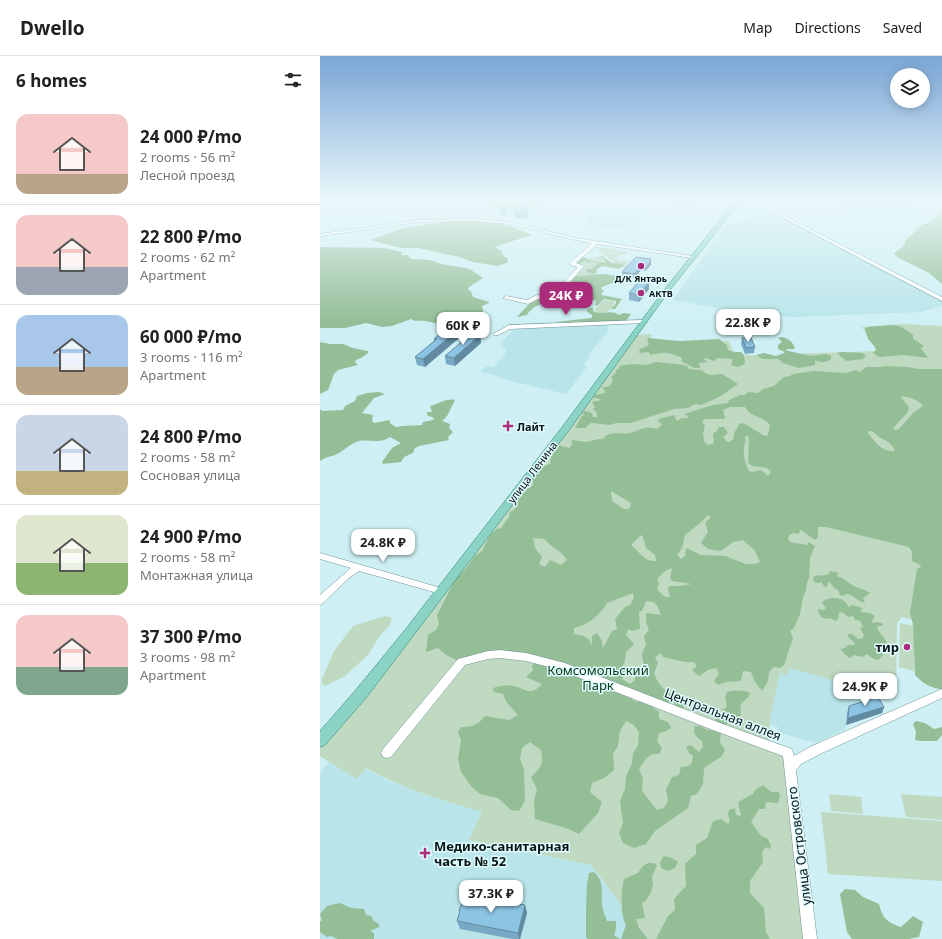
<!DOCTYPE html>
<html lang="en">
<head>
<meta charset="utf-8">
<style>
  body { margin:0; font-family:"Noto Sans",sans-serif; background:#f6f6f6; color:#202124; height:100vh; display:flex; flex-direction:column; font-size:15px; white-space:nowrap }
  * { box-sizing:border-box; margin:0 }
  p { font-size:13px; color:#757577 }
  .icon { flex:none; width:22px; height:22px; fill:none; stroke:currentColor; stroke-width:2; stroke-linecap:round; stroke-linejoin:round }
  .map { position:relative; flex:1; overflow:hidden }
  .side { display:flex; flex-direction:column; background:#fff; width:320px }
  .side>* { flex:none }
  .tools { position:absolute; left:570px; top:12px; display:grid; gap:8px }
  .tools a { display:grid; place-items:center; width:40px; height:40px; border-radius:50%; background:#fff; box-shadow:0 2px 10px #0003; font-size:20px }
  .price { position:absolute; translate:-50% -34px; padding:0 9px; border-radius:8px; background:#fff; color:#222; font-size:13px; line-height:26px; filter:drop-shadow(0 1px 2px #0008) }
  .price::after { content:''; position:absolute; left:50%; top:24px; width:12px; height:9px; margin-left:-6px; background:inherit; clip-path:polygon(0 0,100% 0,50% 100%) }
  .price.selected { background:#ab2c7b; color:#fff }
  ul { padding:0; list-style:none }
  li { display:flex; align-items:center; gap:12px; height:100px; padding:0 16px }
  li+li { border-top:1px solid #e0e0e0 }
  li span { display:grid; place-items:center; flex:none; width:112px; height:80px; border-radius:12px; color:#555 }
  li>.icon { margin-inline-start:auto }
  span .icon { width:48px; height:48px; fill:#fffc; stroke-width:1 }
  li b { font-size:17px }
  h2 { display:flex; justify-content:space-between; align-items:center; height:48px; padding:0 16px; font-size:17px }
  header { display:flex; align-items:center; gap:24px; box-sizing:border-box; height:56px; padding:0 20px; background:#fff; border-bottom:1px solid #e0e0e0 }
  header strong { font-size:19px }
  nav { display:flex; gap:22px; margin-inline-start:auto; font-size:14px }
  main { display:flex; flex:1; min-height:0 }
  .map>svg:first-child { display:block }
  .built { fill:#b9e5ea }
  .green { fill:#bfdac1 }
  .forest { fill:#93be96; fill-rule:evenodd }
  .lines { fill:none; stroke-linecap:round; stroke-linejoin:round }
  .minor-casing { stroke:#709093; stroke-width:1 }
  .major-casing { stroke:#2b7f6e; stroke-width:1 }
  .minor { fill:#fff; fill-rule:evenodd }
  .major { fill:#8bd4c5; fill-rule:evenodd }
  .wall { fill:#78a9c4 }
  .shaded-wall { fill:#628aa0 }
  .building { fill:#8cc5e4; stroke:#628aa0 }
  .poi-dot { fill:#ab2c7b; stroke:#e1fcff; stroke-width:1.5 }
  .labels { text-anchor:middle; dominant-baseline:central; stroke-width:3; stroke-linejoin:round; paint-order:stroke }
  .far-poi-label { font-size:9px; font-weight:bold; fill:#081415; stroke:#e1fcff }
  .poi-label { font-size:11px; font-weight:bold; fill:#081415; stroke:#e1fcff; text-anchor:start }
  .street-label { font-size:11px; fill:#081415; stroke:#e1fcff }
  .near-poi-label { font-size:13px; font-weight:bold; fill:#081415; stroke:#e1fcff; text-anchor:end }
  .near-park-label { font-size:13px; fill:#063711; stroke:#e1fcff }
  .near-street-label { font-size:13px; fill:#081415; stroke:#e1fcff }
</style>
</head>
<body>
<header>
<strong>Dwello</strong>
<nav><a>Map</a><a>Directions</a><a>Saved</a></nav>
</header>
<main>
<section class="side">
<h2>6 homes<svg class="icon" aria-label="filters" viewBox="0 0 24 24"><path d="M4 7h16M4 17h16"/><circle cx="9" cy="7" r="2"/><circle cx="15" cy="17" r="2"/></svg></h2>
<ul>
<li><span style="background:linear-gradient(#f6c9c9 75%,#b9a48a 0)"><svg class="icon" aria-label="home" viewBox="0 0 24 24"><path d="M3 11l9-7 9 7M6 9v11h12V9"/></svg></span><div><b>24 000 ₽/mo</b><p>2 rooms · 56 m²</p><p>Лесной проезд</p></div></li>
<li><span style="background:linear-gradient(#f6c9c9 65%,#9aa5b1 0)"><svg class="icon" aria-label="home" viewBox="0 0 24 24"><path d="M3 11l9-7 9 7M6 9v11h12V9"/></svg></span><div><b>22 800 ₽/mo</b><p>2 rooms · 62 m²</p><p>Apartment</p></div></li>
<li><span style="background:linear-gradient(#a9c7e8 65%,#b9a48a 0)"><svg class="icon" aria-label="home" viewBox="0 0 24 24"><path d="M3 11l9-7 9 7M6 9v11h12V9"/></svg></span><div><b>60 000 ₽/mo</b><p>3 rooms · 116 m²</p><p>Apartment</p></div></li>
<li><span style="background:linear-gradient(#c9d6e8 70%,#c2b280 0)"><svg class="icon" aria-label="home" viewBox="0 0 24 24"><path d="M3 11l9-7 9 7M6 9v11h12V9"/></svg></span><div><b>24 800 ₽/mo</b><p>2 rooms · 58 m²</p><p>Сосновая улица</p></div></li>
<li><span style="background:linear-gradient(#dfe7d0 60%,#8fb573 0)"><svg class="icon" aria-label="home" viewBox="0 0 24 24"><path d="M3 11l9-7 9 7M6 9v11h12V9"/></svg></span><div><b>24 900 ₽/mo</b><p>2 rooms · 58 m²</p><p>Монтажная улица</p></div></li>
<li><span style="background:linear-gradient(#f6c9c9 65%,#7fa58c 0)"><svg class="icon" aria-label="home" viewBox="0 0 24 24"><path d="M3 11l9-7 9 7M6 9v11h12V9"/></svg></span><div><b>37 300 ₽/mo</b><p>3 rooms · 98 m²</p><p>Apartment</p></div></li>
</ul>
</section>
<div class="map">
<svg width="622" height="883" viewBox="0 0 622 883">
  <rect width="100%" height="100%" fill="#cef0f4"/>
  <path class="built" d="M517,143h45l34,5 -6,12h-3l-64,-9 -10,-3z
    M420,152l29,2 173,92v4l-21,6 -131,5 -24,-3 -1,2 -92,-16 54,-77 10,2 3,-4 8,1 3,-6 -17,-2z
    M301,154l25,3 -16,17 -43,-5 1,-11 8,-3z
    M289,268l-2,9 -19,22h2l-1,3 -5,5 3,4 -21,27 -60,-14 -7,-2v-2l-19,-4 7,-6 6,1 11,-11 2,-5 -4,-6 -2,-1 15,-16z
    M469,612l87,24 -1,12 7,9 -36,12 -1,4 -29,14 -38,-11v-5l-9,-2 1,-7 10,-45z
    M10,705l27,18 8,-11 21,12 38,14 58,18 -12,29 121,24 57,74h-328v-166z"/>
  <path class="green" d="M275,191l26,3 -16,5 17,-4h4l1,3 -12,2 4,4 -2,1h12l-4,5 -9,-2z
    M284,200l2,7h-8l1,1 -12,6v3l11,2 -24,3 -4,5 5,3v6l-13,4h-6l28,-31 -11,-2 5,1 9,-4 -1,2 11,1 -8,-4z
    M284,244l10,1 1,3c-6,7 -10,11 -20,8v-3z
    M582,268l40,2v302l-40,-11 -5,6 -1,74 -50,-13 -2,1 -8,-4 -47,-13 -1,7 -8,-2 -10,45 -1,29 19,6 22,186h-162l-57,-74 -122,-25 13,-28c-40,-12 -80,-23 -116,-44l-9,11 -37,-23v-15l314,-406 17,-1 1,8 77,-1 4,11 10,1 2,2h11l2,2 30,-1 -1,-2 90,-3 -15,-24z
    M65,560l7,2 -2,7 -11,12 -11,18 -23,21 -20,10 -3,-2v-5l12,-28 19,-25z
    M580,567l14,3v45l-15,-4z
    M509,738l32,3 2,17 -32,-3z
    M581,738l41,3v23l-36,-3z
    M501,756l121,9v60l-114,-7z"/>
  <path class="forest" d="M164,143h67l1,3 -14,1 -1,3c-17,3 -39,6 -53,-7z
    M620,154h2v74l-13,-11 -32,-16 -3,-4 9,-6 3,-7 16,-15 10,-4z
    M131,165c19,-1 39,0 57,5 8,2 16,6 24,9l-35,11 -2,1 8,5 -2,1 2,1v2l5,2 -1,5 -10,3 -24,-4 -14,-5 -41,-9h-17l-31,-8 34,-12z
    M0,191l64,1 18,4 -1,3h7l3,4 19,1 11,4 25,4 5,2 12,8 -14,9 -1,3 3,1 2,6 16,5v1l-7,3 2,10 -1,3 -7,-1c-13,14 -36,5 -52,3 -5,-1 -9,1 -13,-2l-19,7 -10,1 -16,-4 -21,5h-25z
    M262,200l10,5 14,2 -3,-6 -8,1 7,-2 10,7 11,1 2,3h-5v2l-18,-3 -6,4 1,2 -3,2 -7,-1 -1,-4h4l9,-6 -13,-1 1,-2 -8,4 -4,-1z
    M284,218l15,2 -2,5 -15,6 -1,2 3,2 -3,3 1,1 20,4 -7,10h-4l5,-5v-3l-12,-2 -7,7 -2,-1 1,-4 -6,-2h-5l2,2 -1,1c-19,1 -49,-5 -59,13l-10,2 11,-12 8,-6 24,-2 15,-5 -2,-3 2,-3 -5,-3 6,-7z
    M270,252h3l1,4c11,3 17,-3 25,3l4,-2 8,1 -5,7 -71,1 37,-4v-3l-6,-4z
    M573,269c9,1 14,5 20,10v4l11,7 -3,2 7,10 -25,-3 -24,2 -6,-4 3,-3 -1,-3 -7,-8 -3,-10 3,-2z
    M461,281c7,1 12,4 14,12h-9l2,2 23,5 15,-2 5,2v3c-5,4 -10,4 -16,1v5l-16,3 -16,-5 -5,-4h-16l-6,-4 8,-2 12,3 8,-3 1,-1 -7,-3v-4l4,-3 -4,-4z
    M327,282l33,3 39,-2 8,6 1,5 7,2h6l3,4 1,8 -7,3 -7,-2 2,-6 -15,-1 -4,3 -8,-3 -3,1 5,3 -9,1 1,5h-6l-13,-7 1,-3c-15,-7 -17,-6 -32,-3l-1,-3 -10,1 1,-4 9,-4z
    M0,286l10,2h13l10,4 15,3v2l-7,5 -5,2 -1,2 3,3 -20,5 -4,4 -6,16 -8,4z
    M521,296l21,1 4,3 -3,3 -17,2 -9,-8z
    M335,306l22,2 10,2 2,3 12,1 8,5 13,-1 16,10 -17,12 -20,9 -6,-1 -7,4 -14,1 -43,14h-15l-6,2 -19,-2 -6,5h-10l7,-12 3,-1 -4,-2 4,-2 7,2 1,4h4v-4l-4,-4 2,-2 -3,-5 10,-2 -9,-3 2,-2 10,-2 -2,-5h-3l10,-2 3,-7 -2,-2 5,-4v-3l4,-2 -2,-2 15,-2 14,1z
    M565,310l23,1 10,2h24v321c-12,-3 -19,-6 -27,-15l-2,-51 -3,-11 7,-44 4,-2 -1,-2 -8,-4v-9l-3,-5 -83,-20h-8v10l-3,3 -14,-10 -3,4 -5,-1 -4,2 -1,4 2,3 18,3v-3l7,4 -5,12 -1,20 -2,5 -1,8 -3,6 -3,17 -6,14 -4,3 3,7 -9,27 -4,3 -6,-1 -5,5 -1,9 -6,10 -7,-9 -4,-10 -8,-1 -2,10 -15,1 -8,3 -4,-4 5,-7 -3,-6 -8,2 -9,6 -7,-6 5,-4 -3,-4h-9l-22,-5 -2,-4 -6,4 3,6 -4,10c6,18 17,20 32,30l-4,8 -6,-4 -3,-6 -8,4 -36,-10c8,11 8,5 17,7 4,2 9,7 13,10v7l9,3 3,6 -7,4 -5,1 -2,8 5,7 -3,6c-11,-2 -14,7 -20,15l4,10 -1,12 15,19 7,-2 4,-7 -2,-11 6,-13 7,-2 2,-8 7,-1 4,-3 1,-7 -4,-3 -3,-6 5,-2 8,7 4,-5 -1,-6c-6,-5 -10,-7 -7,-15h6l6,4 7,1 3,-7 -2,-5 7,-3v-6l5,-3 -2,-10 2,-5c8,-2 15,-2 23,1 -4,11 -12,6 -9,22l-14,8 -1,8 -5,1 -1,10 5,8 -3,6 -18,12 -1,16 -6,10 -6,2 -3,12 -33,23 -9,13 -12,4 -11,-5 -4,-10 4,-10 -3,-22 5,-12 1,-13 6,-13 1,-10 5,-7 1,-14 -5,-7 -8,-4 -6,10 -2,15 -5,8 1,16 -10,8 -12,5 -2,9 12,10 -4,11 -19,21 -13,-6 -31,-9 -1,-18 3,-12 -6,-12c10,-10 13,-12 10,-27l-11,-8 -8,6 -2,11 4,11 1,31 -6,10 -8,-1 -13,-12 -18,-4 -9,-8 -10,-14 -3,-13 3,-19 -3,-8 3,-5c11,0 17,-2 24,-11l24,4 9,-5 -11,-12 -4,-9 -9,-2 -1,-4c7,-2 13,-4 21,-2 13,3 16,11 28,-2l-16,-7 7,-7 -1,-4 5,-7 -9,-5 -69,7 -13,-6 -8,-7 -12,4 2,-17 8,-5 3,-6 -2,-9 19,-37 9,-8 10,-14 7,-5 8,-16 7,-6 4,-1 8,-11 1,-5 5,-3 4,-13 14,-11v-8l7,-6v-4l10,-3 1,-9 7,-10 11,3 3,-3v-5l14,2 13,-3h4c7,-9 17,-4 27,-6 11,-3 15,-8 27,-4l5,-5 -4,-3 1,-2 15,-4 3,6 5,-3h6l1,-1 -5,-3 29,-9 15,-2 1,-3 11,-5h5l3,-3 10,1 5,-4 11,-3 10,-9 6,-1 3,-2 20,-3 33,2 10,-3 4,2 6,-5h14zM580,340c8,1 18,3 23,10l-9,6 -16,18 -5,-1 1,-2 14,-15 1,-5zM410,351h15c6,11 19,9 25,18l-2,10 -3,1 -20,-12 -5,-1 -6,10v5l-4,4h-3l-4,-5 5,-4 -4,-6h-5l-3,5 -3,1 1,10 -6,2 -4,-4 -1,-8 2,-7 -3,-4 3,-3h19l1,-2 -2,-7zM549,375c5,0 5,2 9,5 7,5 13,5 17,15 -12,2 -20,-9 -27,-18zM427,379l2,4 -1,24 5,3 14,2 4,4 -3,4 -7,-6 -9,2 -3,-1c-4,-7 -6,-16 -5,-24 1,-4 2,-6 1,-10zM291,435l20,12 -2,6h-5l-12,-8zM388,459l3,2 -6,6 3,9 -7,11 7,6 13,2 12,-9 10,-2 12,11 5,11 -6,2h-8l-21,-8 -24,-1 -15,-7 -1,8 -4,3 -4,-4 5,-7 3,-13 15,-12zM321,479l2,2 3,11 9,7 1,6c-12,1 -16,-9 -25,-16zM213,482l12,1c6,9 16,11 22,21l-6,5 -11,-5 -5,7 -6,-3 3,-7 -7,-9zM352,512l-2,10 2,3 20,3 -13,2h-10l-1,3 2,8c-6,1 -9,-3 -13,-8l2,-5 -2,-5 8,-8zM313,537l1,5 -4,7 -5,2 -10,12 2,10 -5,2 -9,17 -1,-7 -5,-8 -5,3v10c-2,-9 -10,-11 -18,-12v-6c14,-3 25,-12 33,-25zM326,545l8,1 4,5 3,8 -15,-2v9l3,8 -5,6 2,8 -4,10 3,19 -4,-1 -5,4 -2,5 -4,3 -8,-5 4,-7 -4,-5 3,-6 1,-9 8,-8 -8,-9 2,-6 4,2 8,-2 -1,-17 3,-1z
    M59,336l6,2 -11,4 -12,15 11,2 -1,6 2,2 16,-3v3l6,4c9,-2 17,-1 26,-2l1,-3 10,-2 1,-2 -7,-3v-3h5l-2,-6c9,-2 16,-8 25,-6l-8,16 -5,5 8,3 -1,4 4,4 -5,5 1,3 -30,6 -4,2 -2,5 -9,4 -3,5 -18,2 -1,-2 10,-14 9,-5 -11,-6c-10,7 -19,2 -31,4 -8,2 -14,9 -22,13 -6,3 -10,2 -17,7v-52l2,2 21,-1 2,-4 10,-5 2,-5 10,-3z
    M509,515l7,1 2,1 -1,3c7,2 11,7 17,10 5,3 11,3 16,7l-7,5 2,5c-8,-2 -11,-8 -18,-9l-4,2 -3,-1 -2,-5 -4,-2 -4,-6 -3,1 1,3 -3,1 -4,-5 -2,1 -5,-1 -1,-4 2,-2 3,-1 4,1 2,-1 6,-1z
    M512,542c11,0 12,2 17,9l3,-2 10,3v2l-2,1 1,1 9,1 5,3 -3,5v2l6,-1 5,2 -1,2h-5l1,4 9,12 -6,6 2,7 -5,5 -6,-2 -5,-4 -5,3 -7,-2 -6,3 -9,-9 5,-1 3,-3h7l-1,-3 -6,-5v-3h4l6,5 5,-1 1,-3 -4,-7 3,-1 -3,-6 -5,-1 -2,-4 -5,1 -6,-5 -3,1 -1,6 -2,2 -6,-3 -4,1 -5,-2 -3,-6 1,-2 5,1 2,-2 -4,-5 2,-3z
    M596,665l9,2 9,6 8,-2v8l-5,6h-16l-6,-1 1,-8 -3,-8z
    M443,729l8,7h7l2,3 -1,6 -2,2 -11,-1 -1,7h-6l-8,13 10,14 6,2 4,7 -1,4 -5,-2 -3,6 1,9 -13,19v12l14,15 2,24 4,7h-114l12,-23 7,-6 -1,-11 12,-13 -1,-22 11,-10v-9l11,-7 6,-17 8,-2 7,5 2,-3 -2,-6 1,-5 6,-2 1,7 5,1 -3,-14 15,-8 2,-4z
    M344,800l8,2 6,4 -3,6 -7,3 -7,-3 -1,-6z
    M328,807h6l3,2 -5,12 1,7 -2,8 -5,9 -4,2 3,15 -9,1 3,9 9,11h-27l5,-14c-6,-10 -5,-34 -2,-46l14,-6 5,-7z
    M274,816c11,10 7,21 8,33 1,6 3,11 5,16h9v8l-2,6 6,4h-32l-2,-2v-28l1,-24 2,-12z
    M525,833l10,1 8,7 16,7c3,14 9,19 22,23l12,-11 10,6 -4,15 -10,2h-57l-5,-7 -7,-38z
    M20,847l11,5 13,1 2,6 5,1 3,5 5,3v3l-9,4 4,2v6h-37l-6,-3 -4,1 -7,-5v-10l2,-2 -2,-6 7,-8z"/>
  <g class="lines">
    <g class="minor-casing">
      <path id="minor" d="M388,143h8l21,5 -2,1z
        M427,143h5l190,98v4z
        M153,163l37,3 65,16 117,18 2,1 -2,1 -95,-14 -21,19 8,3 -27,31 -19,2 -10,5 -25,-6 3,-2 21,4 10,-5 16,-1 25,-27 -8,-2v-2l22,-20 -17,-3 -65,-16 -37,-3 -55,1 -98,14v-2l98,-14z
        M322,264l2,1v2l-134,6 -12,6h-4l-1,-1 16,-9z
        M0,497l121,35 3,1 2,2 -2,2 -3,1 -82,-23 -10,7 -26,25 -3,2v-10l31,-27 -31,-9z
        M180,594l26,3 39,10 155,60 72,26 2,7 18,-10 130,-57v9l-122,56 -19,10 -5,7 21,168h-14l-20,-183 -70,-26 -153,-60 -34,-9 -26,-3 -12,1 -23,6 -74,92 -4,1 -4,-1 -2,-4 2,-4 75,-90 30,-8z"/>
    </g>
    <g class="major-casing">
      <path id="major" d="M417,143h6l-74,92 -100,139 -156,206 -48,63 -40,46 -5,2v-16l35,-40 50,-61 158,-204 102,-137z"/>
    </g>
    <use href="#minor" class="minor"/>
    <use href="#major" class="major"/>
  </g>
  <path class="wall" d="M377,146l-5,5 -16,-2v-2z
    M186,148l1,11h-6l-1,-10z
    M194,149l14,7 1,6 -13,1z
    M331,203v6l-6,6 -4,-1 -7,8 -12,-2v-4z
    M329,233l-10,13 -10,-2v-7z
    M160,279l1,8 -26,23 -9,-2 -1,-8z
    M139,282l-34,29 -8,-2 -2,-8 19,-16v-2z
    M422,282l13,9 -1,6 -9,1 -4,-10z
    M529,650l35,1 -2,6 -36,12 1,-12z
    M205,849l2,8 -7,26h-7l-53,-10 -3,-8 3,-8 -1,-2z"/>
  <path class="shaded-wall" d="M331,203v6l-6,6v-3z
    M321,211v3l-7,8v-4z
    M329,226v7l-10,13v-7z
    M138,274l1,8 -34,29 -2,-8z
    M160,279l1,8 -26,23 -1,-8z
    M564,651l-2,6 -36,12 2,-7z
    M205,849l2,8 -7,26h-1l-1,-6z"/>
  <path class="building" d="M361,143h5l11,1 -5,5 -16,-2z
    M186,148v4l-6,1v-4z
    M207,148l1,8h-13l-1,-7z
    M316,201l15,2 -2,2h2l-6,7 -4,-1 -7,7 -12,-2z
    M320,224l9,2 -10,13 -10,-2z
    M127,272l11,2 -35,29 -8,-2 22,-18h-3z
    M152,277l8,2 -26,23 -9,-2z
    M422,282h9l4,9 -9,1z
    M558,641l6,10 -36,11 1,-12z
    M145,839l60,10 -7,28 -61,-12 3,-10h-1z"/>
  <linearGradient id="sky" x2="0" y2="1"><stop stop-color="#7aa5d6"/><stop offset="0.54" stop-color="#e9f8fa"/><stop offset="1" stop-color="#e9f8fa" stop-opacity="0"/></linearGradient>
  <rect width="622" height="267" fill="url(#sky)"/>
  <g class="poi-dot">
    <circle cx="321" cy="210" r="4"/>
    <circle cx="321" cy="237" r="4"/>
    <path d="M186 364h4v4h4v4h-4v4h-4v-4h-4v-4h4z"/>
    <circle cx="587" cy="591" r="4"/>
    <path d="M103 791h4v4h4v4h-4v4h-4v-4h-4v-4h4z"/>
  </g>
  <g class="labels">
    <g class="far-poi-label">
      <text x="321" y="222">Д/К Янтарь</text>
      <text x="329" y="237" text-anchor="start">АКТВ</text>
    </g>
    <g class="poi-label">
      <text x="197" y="370">Лайт</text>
    </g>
    <g class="street-label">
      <text transform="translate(212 416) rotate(-53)">улица Ленина</text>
    </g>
    <g class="near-poi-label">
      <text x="579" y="591">тир</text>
      <text x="114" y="790" text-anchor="start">Медико-санитарная<tspan x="114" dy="15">часть № 52</tspan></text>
    </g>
    <g class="near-park-label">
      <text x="278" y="614">Комсомольский<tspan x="278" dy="15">Парк</tspan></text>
    </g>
    <g class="near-street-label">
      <text transform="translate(403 658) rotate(21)">Центральная аллея</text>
      <text transform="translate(479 790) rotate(-97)">улица Островского</text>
    </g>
  </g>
</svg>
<div class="tools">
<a><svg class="icon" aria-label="layers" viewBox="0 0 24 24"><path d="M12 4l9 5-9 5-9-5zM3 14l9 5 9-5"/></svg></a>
</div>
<b class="price selected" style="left:246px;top:260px">24K ₽</b>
<b class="price" style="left:428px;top:287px">22.8K ₽</b>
<b class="price" style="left:143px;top:290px">60K ₽</b>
<b class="price" style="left:63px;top:507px">24.8K ₽</b>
<b class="price" style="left:545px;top:651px">24.9K ₽</b>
<b class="price" style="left:171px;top:858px">37.3K ₽</b>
</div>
</main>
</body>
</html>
